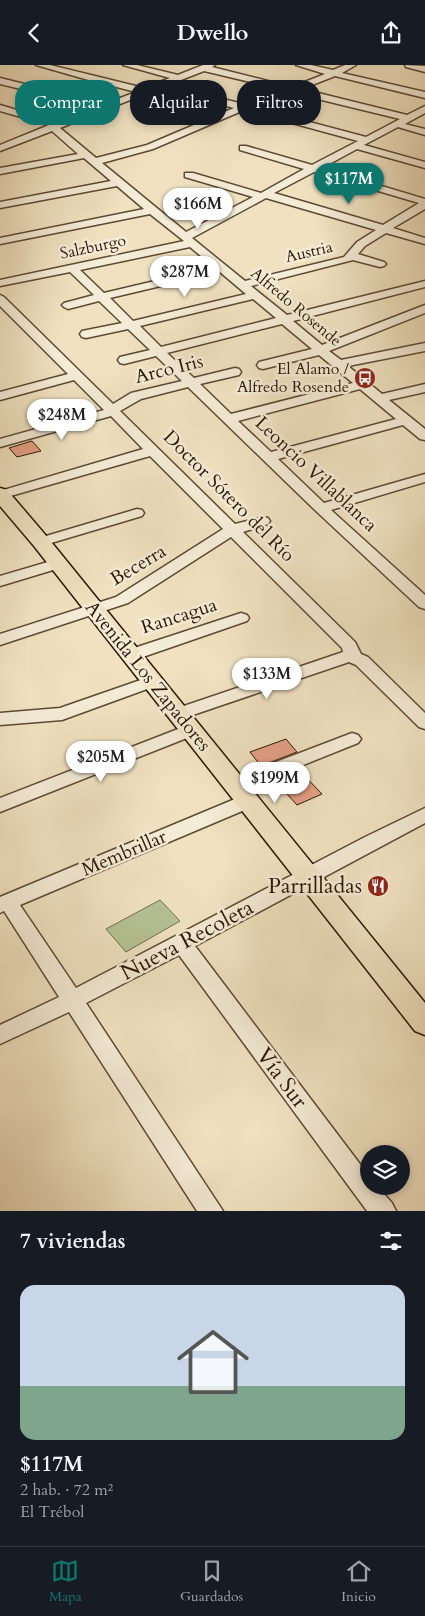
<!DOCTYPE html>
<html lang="es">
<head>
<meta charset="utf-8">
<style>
  body { margin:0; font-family:Cardo,serif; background:#242831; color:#f1f3f6; height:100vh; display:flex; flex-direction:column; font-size:19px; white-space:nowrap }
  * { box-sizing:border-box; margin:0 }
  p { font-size:16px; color:#9ea1a6 }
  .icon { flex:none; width:28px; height:28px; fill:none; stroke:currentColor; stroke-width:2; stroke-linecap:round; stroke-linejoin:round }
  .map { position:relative; height:1146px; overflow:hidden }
  .panel { display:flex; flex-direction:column; background:#171b24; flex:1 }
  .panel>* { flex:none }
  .top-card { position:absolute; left:15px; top:15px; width:395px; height:45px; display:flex; gap:10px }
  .tools { position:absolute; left:360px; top:1080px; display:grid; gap:10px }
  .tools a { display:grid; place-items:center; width:50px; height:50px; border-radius:50%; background:#171b24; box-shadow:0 2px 8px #0003; font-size:25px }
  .price { position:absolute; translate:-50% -42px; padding:0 11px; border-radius:18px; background:#fff; color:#222; font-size:16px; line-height:32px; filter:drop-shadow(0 1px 2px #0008) }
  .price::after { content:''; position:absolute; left:50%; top:30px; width:15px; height:11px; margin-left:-8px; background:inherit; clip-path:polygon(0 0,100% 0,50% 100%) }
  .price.on { background:#0f766e; color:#fff }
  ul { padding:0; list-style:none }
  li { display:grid; align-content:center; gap:10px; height:265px; padding:0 20px }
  li span { display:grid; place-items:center; height:155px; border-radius:15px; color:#555 }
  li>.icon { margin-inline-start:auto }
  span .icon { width:90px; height:90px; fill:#fffc; stroke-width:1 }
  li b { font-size:21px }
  h2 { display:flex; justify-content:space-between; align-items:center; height:60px; padding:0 20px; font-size:21px }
  .chip { padding:0 18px; border-radius:20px; background:#171b24; box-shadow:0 2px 8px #0003; font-size:18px; line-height:45px }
  .chip.on { background:#0f766e; color:#fff }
  header { display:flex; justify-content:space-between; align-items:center; height:65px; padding:0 20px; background:#171b24; font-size:22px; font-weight:600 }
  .menu { display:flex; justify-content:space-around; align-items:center; height:70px; border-top:1px solid #363941; background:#171b24; font-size:14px; color:#9ea1a6 }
  .menu a { display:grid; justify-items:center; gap:2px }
  .menu .on { color:#0f766e }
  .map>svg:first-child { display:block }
  .green { fill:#b6c496; stroke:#706e4e }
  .building { fill:#e6a187; stroke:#2a1705 }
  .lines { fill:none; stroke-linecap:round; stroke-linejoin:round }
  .minor-casing { stroke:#5c4a34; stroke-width:3 }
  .major-casing { stroke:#2a1705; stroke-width:3 }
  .minor { fill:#f5ecd7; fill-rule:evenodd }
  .major { fill:#f0e2c1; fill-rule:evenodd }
  .labels { text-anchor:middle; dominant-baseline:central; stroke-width:5; stroke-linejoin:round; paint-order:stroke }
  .far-street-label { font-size:16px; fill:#2a1705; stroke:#f5ecd7 }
  .far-poi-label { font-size:16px; fill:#2a1705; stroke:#f5ecd7; text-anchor:end }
  .street-label { font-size:19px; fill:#2a1705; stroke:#f5ecd7 }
  .near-poi-label { font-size:22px; fill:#2a1705; stroke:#f5ecd7; text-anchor:end }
  .near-street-label { font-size:22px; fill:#2a1705; stroke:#f5ecd7 }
</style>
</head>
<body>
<header><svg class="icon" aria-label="back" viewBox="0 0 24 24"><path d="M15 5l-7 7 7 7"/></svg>Dwello<svg class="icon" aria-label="share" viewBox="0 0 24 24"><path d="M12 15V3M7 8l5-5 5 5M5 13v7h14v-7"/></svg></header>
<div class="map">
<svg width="425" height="1146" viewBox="0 0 425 1146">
  <rect width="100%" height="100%" fill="#f0e2c1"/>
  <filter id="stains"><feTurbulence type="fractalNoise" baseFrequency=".004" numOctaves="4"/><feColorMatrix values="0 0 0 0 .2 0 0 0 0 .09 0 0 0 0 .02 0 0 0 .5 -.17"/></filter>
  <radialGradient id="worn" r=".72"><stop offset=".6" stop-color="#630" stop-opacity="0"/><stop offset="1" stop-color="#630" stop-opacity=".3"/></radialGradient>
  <path class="green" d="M160,835l20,21 -54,31 -20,-23z"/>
  <path class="building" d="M32,376l9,10 -24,6 -8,-9z
    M286,674l11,13 -36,14 -11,-14z
    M300,706l22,23 -25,11 -10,-11 9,-4 -11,-12z"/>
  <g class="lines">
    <g class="minor-casing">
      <path id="minor" d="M36,0h14l94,23 26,-10 -47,-13h14l41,10 25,-10h12l-3,2 80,20 33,-13 -29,-9h15l22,5 12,-5h11l-14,8 83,19v6l-90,-22 -33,13 105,26 18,-9v7l-20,11 20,5v6l-27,-8 -34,18 61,17v6l-68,-19 -35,19 103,31v10l-32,19 32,10v6l-39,-11 -21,13 -7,8 26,8 2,2 -2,2 -4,1 -27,-7 -102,26 36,29 138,-34v6l-132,34 29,24 103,-40v8l-96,38 12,9 84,-17v8l-77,15 34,28 43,-10v8l-36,8 36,29v11l-5,-1 -17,-14 -125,34 46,44 101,-29v8l-94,28 94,85v14l-6,-2 -103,-96 -128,-124 -47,12 -21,12 115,113 28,-7 5,1 2,3 -2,3 -25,8 112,110 6,12 7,3 57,56v16l-6,-2 -63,-62 -7,-3 -165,56 -6,2 -6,-2 -3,-4 3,-4 171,-58 -1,-4 -111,-111 -103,66 -128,42v-11l116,-37 107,-68 -73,-73 -150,43v-8l143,-42 -32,-33 -111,31v-8l104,-29 -30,-30 -74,20v-8l68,-18 -68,-68v-11l4,2 109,107 18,-11 51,-12 -26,-25 -32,8 -4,-1 -2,-3 2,-3 30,-7 -22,-21 -42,9 -4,-1 -2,-3 2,-3 40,-8 -23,-22 -31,8 -4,-2 -2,-2 2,-2 30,-8 -24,-23 -70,14v-6l184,-39 -34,-27 -150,30v-6l144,-29 -27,-23 -117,22v-6l111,-21 -27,-23 -84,16v-6l78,-14 -26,-23 -52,20v-6l49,-20 -49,-14v-6l57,17 79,-30 -35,-9 -39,16 -62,-15v-6l61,15 31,-12zM204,6l80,19 -41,14 -75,-19zM160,23l74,20 -87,37 -51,13 -36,-30zM293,28l107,26 -34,18 -113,-30zM244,45l114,31 -46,24 -66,-19h-6v4l64,19 -43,24 -68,-20h-8v4l68,20 -67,35 -84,-69 51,-14zM314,107l105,31 -36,22 -109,-32zM266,133l110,32 -19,12 -13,15 -99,24 -53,-43zM190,182l24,20 -110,26 -24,-23zM220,207l26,22 -113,27 -23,-23zM253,234l23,19 -115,29 -21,-21zM282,259l30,25 -53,13 -2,3 2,3 4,1 56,-14 34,28 -122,31 -31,-30 39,-9 2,-3 -2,-3 -4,-1 -41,10 -27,-25zM360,324l36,30 -125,33 -33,-31z
        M405,0l20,1v6l-19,-5z
        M137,444l5,1 2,3 -2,3 -101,30 -5,-1 -2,-3 2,-3z
        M58,494l5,2 3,3 -3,3 -63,19v-10z
        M241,548l6,2 2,3 -2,3 -110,38 -6,1 -6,-1 -2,-4 2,-4z
        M152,611l6,1 2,4 -2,4 -96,35 -62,5v-12l60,-5z
        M191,659l6,2 3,4 -3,4 -197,78v-14z
        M352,668l6,2 3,4 -3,4 -117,47 -6,1 -6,-1 -3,-5 3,-5z
        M247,729l7,2 2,5 -2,5 -234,99 56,83 289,-151 60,-29v15l-230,123 174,230v10h8l15,17 4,8h-29l-188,-256 -93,48 137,208h-26l-128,-199 -69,32v-19l59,-28 -55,-86 -4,2v-16z"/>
    </g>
    <g class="major-casing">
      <path id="major" d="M0,423l7,2 41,48 377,465v32l-10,-4 -381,-485 -34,-40z"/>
    </g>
    <use href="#minor" class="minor"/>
    <use href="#major" class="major"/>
  </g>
  <defs>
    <g id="bus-disc" transform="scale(1.125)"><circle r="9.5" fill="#8f2418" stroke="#f5ecd7"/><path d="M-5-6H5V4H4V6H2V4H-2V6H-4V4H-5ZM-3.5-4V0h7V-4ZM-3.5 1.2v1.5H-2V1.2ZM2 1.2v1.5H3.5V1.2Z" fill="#fff"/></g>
    <g id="restaurant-disc" transform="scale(1.125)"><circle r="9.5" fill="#8f2418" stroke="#f5ecd7"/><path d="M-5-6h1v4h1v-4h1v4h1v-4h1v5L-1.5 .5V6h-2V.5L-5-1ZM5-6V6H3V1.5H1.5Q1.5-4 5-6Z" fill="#fff"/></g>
  </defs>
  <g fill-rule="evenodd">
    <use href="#bus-disc" x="365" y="313"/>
    <use href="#restaurant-disc" x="378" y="821"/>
  </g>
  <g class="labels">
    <g class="far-street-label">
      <text transform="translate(93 182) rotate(-12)">Salzburgo</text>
      <text transform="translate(309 187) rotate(-13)">Austria</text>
      <text transform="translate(296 242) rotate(40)">Alfredo Rosende</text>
    </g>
    <g class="far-poi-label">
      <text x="349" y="304">El Alamo /<tspan x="349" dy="18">Alfredo Rosende</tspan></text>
    </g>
    <g class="street-label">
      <text transform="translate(169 304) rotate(-14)">Arco Iris</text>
      <text transform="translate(316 409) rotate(43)">Leoncio Villablanca</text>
      <text transform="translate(229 431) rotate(45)">Doctor Sótero del Río</text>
      <text transform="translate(138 500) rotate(-31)">Becerra</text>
      <text transform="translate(179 551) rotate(-18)">Rancagua</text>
      <text transform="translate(148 611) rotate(51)">Avenida Los Zapadores</text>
      <text transform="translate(124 788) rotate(-23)">Membrillar</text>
    </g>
    <g class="near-poi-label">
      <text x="362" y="821">Parrilladas</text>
    </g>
    <g class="near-street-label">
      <text transform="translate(187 875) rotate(-28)">Nueva Recoleta</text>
      <text transform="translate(282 1013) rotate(53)">Vía Sur</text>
    </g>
  </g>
  <rect width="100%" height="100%" filter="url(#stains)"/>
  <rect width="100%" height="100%" fill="url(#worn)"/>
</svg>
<div class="tools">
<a><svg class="icon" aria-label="layers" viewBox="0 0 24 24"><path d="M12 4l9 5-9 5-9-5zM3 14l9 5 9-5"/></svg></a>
</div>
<b class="price on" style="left:349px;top:140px">$117M</b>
<b class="price" style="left:198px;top:165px">$166M</b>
<b class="price" style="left:185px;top:233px">$287M</b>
<b class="price" style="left:62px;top:376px">$248M</b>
<b class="price" style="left:267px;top:635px">$133M</b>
<b class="price" style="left:101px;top:718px">$205M</b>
<b class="price" style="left:275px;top:739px">$199M</b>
<div class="top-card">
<a class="chip on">Comprar</a>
<a class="chip">Alquilar</a>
<a class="chip">Filtros</a>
</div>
</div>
<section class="panel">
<h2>7 viviendas<svg class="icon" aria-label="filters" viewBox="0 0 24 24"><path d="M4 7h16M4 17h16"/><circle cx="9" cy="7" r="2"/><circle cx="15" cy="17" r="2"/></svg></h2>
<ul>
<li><span style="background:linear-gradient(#c9d6e8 65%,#7fa58c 0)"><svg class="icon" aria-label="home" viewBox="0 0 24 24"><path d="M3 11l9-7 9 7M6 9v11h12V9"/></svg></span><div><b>$117M</b><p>2 hab. · 72 m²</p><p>El Trébol</p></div></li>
</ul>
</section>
<nav class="menu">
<a class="on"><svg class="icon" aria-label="map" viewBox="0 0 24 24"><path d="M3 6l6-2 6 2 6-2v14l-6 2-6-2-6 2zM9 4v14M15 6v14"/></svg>Mapa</a>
<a><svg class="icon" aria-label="saved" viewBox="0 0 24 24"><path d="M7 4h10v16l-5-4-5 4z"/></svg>Guardados</a>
<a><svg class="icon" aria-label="home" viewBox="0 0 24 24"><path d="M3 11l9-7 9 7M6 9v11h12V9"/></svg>Inicio</a>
</nav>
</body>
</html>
